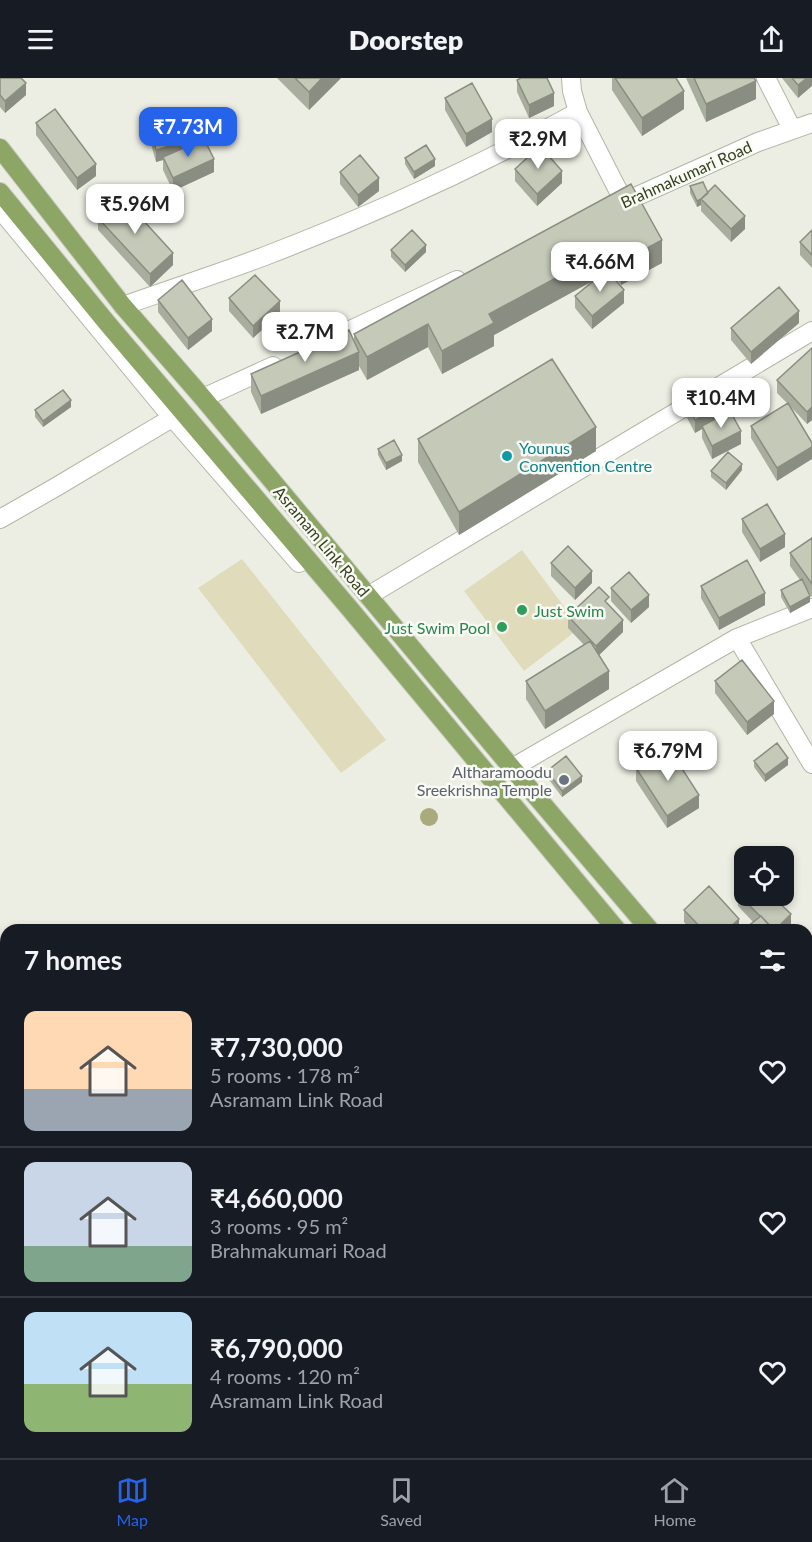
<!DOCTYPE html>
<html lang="en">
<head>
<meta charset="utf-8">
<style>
  body { margin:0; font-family:Lato,sans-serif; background:#20242c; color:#f1f3f6; height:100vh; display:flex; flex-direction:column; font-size:22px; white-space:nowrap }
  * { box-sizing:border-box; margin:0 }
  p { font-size:20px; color:#9ea1a6 }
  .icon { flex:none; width:33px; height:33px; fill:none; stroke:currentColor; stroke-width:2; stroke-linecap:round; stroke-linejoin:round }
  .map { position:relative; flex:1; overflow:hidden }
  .drawer { position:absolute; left:0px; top:846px; width:813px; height:534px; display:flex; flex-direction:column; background:#171b24; border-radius:18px 18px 0 0; box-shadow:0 3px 9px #0003 }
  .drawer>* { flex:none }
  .buttons { position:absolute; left:734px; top:768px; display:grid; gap:12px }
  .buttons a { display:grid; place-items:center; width:60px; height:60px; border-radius:12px; background:#171b24; box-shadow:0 3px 9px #0003; font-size:30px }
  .price { position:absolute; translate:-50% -51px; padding:0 14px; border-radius:12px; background:#fff; color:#222; font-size:20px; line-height:39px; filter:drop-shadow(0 2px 3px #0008) }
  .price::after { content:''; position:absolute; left:50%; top:36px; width:18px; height:14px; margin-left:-9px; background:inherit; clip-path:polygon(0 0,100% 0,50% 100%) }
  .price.selected { background:#2563eb; color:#fff }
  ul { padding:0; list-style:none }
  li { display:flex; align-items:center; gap:18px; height:150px; padding:0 24px }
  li+li { border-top:2px solid #363941 }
  li span { display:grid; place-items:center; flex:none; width:168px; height:120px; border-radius:12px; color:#555 }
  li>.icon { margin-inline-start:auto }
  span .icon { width:72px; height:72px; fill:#fffc; stroke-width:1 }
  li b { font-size:26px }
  h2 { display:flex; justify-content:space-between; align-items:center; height:72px; padding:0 24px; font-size:26px }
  header { display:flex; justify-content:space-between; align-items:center; height:78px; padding:0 24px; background:#171b24; font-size:27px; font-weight:800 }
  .menu { display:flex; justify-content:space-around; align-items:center; height:84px; border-top:2px solid #363941; background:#171b24; font-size:16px; color:#9ea1a6 }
  .menu a { display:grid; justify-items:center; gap:3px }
  .menu .selected { color:#2563eb }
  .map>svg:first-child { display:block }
  .green { fill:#e0dcbb }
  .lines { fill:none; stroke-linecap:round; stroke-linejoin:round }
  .minor-casing { stroke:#b1b6a5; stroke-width:20 }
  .major-casing { stroke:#c6cac1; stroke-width:20 }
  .minor { stroke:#fff; stroke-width:18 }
  .major { stroke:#8da565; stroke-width:18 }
  .tree { fill:#a9ab7c }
  .wall { fill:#a9ad9e }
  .shaded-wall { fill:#8a8d81 }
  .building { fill:#c5c9b8; stroke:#8a8d81; stroke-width:1.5 }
  .culture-dot { fill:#0f9aa8; stroke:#f9faf4; stroke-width:2 }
  .leisure-dot { fill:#2e9e5b; stroke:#f9faf4; stroke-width:2 }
  .worship-dot { fill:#6b7280; stroke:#f9faf4; stroke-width:2 }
  .labels { text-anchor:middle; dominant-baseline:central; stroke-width:5; stroke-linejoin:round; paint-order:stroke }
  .street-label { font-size:16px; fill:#354021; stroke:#f9faf4 }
  .culture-label { font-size:16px; fill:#0d838f; stroke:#f9faf4; text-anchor:start }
  .leisure-label { font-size:16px; fill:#27864d; stroke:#f9faf4; text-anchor:start }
  .worship-label { font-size:16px; fill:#5b616d; stroke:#f9faf4; text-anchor:end }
</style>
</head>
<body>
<header><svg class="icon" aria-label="menu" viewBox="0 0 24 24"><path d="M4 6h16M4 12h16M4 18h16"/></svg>Doorstep<svg class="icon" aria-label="share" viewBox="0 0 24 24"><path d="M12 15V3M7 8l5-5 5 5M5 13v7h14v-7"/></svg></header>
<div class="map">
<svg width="812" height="1380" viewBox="0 0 812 1380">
  <rect width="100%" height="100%" fill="#eceee3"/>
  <path class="green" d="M522,472l58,78 -56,43 -60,-80z
    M242,481l144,181 -45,33 -143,-185z"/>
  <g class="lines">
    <g class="minor-casing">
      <path id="minor" d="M571,0l1,13 6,21 46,90
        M766,0l26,51
        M615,128l143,-64 54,-19
        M0,131l165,200 134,154
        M123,228c47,-17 95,-32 142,-50 107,-41 212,-89 313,-144
        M327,263l130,-61
        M203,320l70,-32
        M0,441l56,-32 126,-75
        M368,518l444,-265
        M737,560l75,126
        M512,690l225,-130 75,-30
        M807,927l5,-3"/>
    </g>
    <g class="major-casing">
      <path id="major" d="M0,70l123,158 80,92 309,370 138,162
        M0,114l107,131 243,286 267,321
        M807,1043l5,6
        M807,1080l5,6"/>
    </g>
    <use href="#minor" class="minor"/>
    <use href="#major" class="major"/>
  </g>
  <circle class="tree" cx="429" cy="739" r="9"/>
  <path class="wall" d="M0,0l26,17 -21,18 -5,-6z
    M277,0h64l-32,32z
    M612,0h64l8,31 -42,27 -30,-46z
    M686,0h68l2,21 -50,23z
    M782,0h30l-14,20z
    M517,2l37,26 -25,12 -12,-26z
    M445,20l47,34 -26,15 -21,-37z
    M36,45l60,53 -19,14 -41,-55z
    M149,46l48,18 17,30 -41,19 -10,-21v-10l-7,2 -7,-25z
    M405,80l30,8 -21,13 -9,-15z
    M515,91l47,14 -25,23 -22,-25z
    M340,94l39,19 -21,16 -18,-23z
    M631,106l31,79 -41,22 -8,-15 -4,2 15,31 -32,26 -17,-21v-12l19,-16 -100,55v11l-52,28 -14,-27 -61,33 -8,-14v4l-98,44 -10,-22v-18l103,-32v-8z
    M690,108l18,7 37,36 -14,13 -30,-31v-6l-4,2 -7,-14z
    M98,140l75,47 -23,22 -52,-57z
    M812,152v38l-12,-13v-13z
    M391,172l35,2 -21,20 -14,-15z
    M229,220l51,16 -27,24 -24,-27z
    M158,222l54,31 -24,19 -30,-38z
    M799,245l-48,41 -20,-24v-12z
    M812,270v72l-5,4 -17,-18 -13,75 -26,-43v-12l37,-22 -11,-11v-13z
    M686,325l43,9 12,32 -29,15 -10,-21v-9l-7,4 -9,-17z
    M71,329l-28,20 -8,-10v-7z
    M418,361l178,12 -137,84 -41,-73z
    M378,371l24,12 -16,9 -8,-15z
    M742,392l-16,20 -15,-13v-6z
    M742,441l43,28 -25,15 -18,-30z
    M812,460v59l-5,-7 3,12 -20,11 -9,-16v-7l19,-10 -10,-14v-13z
    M551,485l41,20 -17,17 -24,-24z
    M701,508l64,19 -46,25 -18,-32z
    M611,510l38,19 -18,16 -20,-22z
    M609,527l14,27 -24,23 10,34 -64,40 -19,-30v-18l58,-36 -16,-17v-12z
    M715,603l59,33 -27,21 -32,-42z
    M754,683l34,4 -23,17 -11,-15z
    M636,690l63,40 -32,20 -31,-47z
    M547,693l35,11 -20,15 -15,-20z
    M738,816l53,33 -3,3h-45l10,-8 -15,-16z
    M684,832l55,20h-48l-7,-8z"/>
  <path class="shaded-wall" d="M322,0h19l-32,32v-18z
    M807,0h5v8l-14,12v-13z
    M756,3v18l-50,23v-18z
    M26,5v12l-21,18v-12z
    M684,13v18l-42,27v-18z
    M554,15v13l-25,12v-13z
    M492,41v13l-26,15v-13z
    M197,60v13l-34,6v3l-7,2v-12z
    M214,81v13l-41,19v-13z
    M435,81v7l-21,13v-7z
    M96,86v12l-19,14v-12z
    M562,93v12l-25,23v-12z
    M379,100v13l-21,16v-12z
    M701,121v6l-4,2v-6z
    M745,138v13l-14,13v-13z
    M662,162v23l-41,22v-23z
    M426,167v7l-21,20v-7z
    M613,169v23l-119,65v11l-52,28v-23l47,-37z
    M173,175v12l-23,22v-13z
    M624,212v13l-32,26v-13z
    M280,223v13l-27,24v-12z
    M799,233v12l-48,41v-12z
    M212,241v12l-24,19v-12z
    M428,246v23l-61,33v-23z
    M359,274v18l-98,44v-18z
    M71,322v7l-28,20v-6z
    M729,325v13l-27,10v3l-7,4v-13z
    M812,329v13l-5,4v-12z
    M596,349v24l-137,84v-23z
    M741,353v13l-29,15v-13z
    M812,369v12l-35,22v-13z
    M402,377v6l-16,9v-7z
    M742,386v6l-16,20v-7z
    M785,456v13l-25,15v-13z
    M592,493v12l-17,17v-12z
    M765,515v12l-46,25v-12z
    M649,517v12l-18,16v-13z
    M810,518v6l-20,11v-6z
    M623,542v12l-27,26v-12z
    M609,593v18l-64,40v-18z
    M774,623v13l-27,21v-13z
    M788,680v7l-23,17v-7z
    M582,698v6l-20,15v-6z
    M699,717v13l-32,20v-12z
    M791,836v13l-3,3h-13z
    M739,841v11h-12z"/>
  <path class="building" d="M0,0h21l5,5 -21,18 -5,-6z
    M295,0h27l-13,14z
    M521,0h26l7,15 -25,12 -12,-25z
    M615,0h61l8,13 -42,27z
    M694,0h60l2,3 -50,23z
    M792,0h15l-9,7z
    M472,5l20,36 -26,15 -21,-36z
    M55,31l41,55 -19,14 -41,-55z
    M189,35l8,25 -41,12 -7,-26z
    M204,61l10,20 -41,19 -10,-21z
    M426,67l9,14 -21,13 -9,-14z
    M540,68l22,25 -25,23 -22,-25z
    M360,77l19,23 -21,17 -18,-23z
    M703,104l5,11 -7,6 -4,2 -7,-15z
    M631,106l31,56 -41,22 -8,-15 -124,67 5,9 -52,28 -14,-27 -61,33 -13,-23z
    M715,107l30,31 -14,13 -30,-30z
    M121,118l52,57 -23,21 -52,-56z
    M412,152l14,15 -21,20 -14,-15z
    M812,152v25l-12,-13z
    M607,192l17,20 -32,26 -17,-20z
    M255,197l25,26 -27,25 -24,-28z
    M182,202l30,39 -24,19 -30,-38z
    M779,209l20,24 -48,41 -20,-24z
    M349,252l10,22 -98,44 -10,-22z
    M812,270v59l-5,5 -30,-32z
    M552,281l44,68 -137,85 -41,-73z
    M720,308l9,17 -34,17 -9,-17z
    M63,312l8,10 -28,21 -8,-11z
    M788,325l24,40v4l-35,21 -26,-42z
    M730,333l11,20 -29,15 -10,-20z
    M394,362l8,15 -16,8 -8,-14z
    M728,374l14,12 -16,19 -15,-12z
    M767,426l18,30 -25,15 -18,-30z
    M812,460v46l-22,-31z
    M568,468l24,25 -17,17 -24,-25z
    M747,482l18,33 -46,25 -18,-32z
    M629,494l20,23 -18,15 -20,-22z
    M802,501l8,17 -20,11 -9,-17z
    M599,509l10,10 -4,4 18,19 -27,26 -28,-30z
    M590,563l19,30 -64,40 -19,-30z
    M742,582l32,41 -27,21 -32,-41z
    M777,665l11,15 -23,17 -11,-14z
    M668,669l31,48 -32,21 -31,-48z
    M566,678l16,20 -20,15 -15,-20z
    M709,808l30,33 -12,11h-24l-19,-20z
    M744,810v8h28l19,18 -16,16h-1l-13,-14h-1l-22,-22z
    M761,838l12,14h-30z"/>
  <circle class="culture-dot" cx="507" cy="378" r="6"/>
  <g class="leisure-dot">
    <circle cx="522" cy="532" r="6"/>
    <circle cx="502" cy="549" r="6"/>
  </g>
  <circle class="worship-dot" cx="564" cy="702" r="6"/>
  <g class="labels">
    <g class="street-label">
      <text transform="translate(686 96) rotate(-24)">Brahmakumari Road</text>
      <text transform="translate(322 463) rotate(50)">Asramam Link Road</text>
    </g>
    <g class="culture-label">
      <text x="519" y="369">Younus<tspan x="519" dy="18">Convention Centre</tspan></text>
    </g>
    <g class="leisure-label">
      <text x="534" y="532">Just Swim</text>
      <text x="490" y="549" text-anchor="end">Just Swim Pool</text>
    </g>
    <g class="worship-label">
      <text x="552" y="693">Altharamoodu<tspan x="552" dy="18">Sreekrishna Temple</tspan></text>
    </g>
  </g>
</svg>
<div class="buttons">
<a><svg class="icon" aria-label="locate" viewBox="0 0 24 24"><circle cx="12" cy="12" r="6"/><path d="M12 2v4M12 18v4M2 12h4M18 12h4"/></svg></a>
</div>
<b class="price selected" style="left:188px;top:80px">₹7.73M</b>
<b class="price" style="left:538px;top:92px">₹2.9M</b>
<b class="price" style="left:135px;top:157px">₹5.96M</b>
<b class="price" style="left:600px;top:215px">₹4.66M</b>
<b class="price" style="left:305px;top:285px">₹2.7M</b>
<b class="price" style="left:721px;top:351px">₹10.4M</b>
<b class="price" style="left:668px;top:704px">₹6.79M</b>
<section class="drawer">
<h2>7 homes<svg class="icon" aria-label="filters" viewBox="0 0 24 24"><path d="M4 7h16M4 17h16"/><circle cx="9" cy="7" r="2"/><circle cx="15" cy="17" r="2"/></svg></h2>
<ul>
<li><span style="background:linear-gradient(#ffd9b3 65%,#9aa5b1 0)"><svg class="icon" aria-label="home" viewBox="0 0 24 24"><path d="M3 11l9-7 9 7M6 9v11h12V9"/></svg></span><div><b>₹7,730,000</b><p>5 rooms · 178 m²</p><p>Asramam Link Road</p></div><svg class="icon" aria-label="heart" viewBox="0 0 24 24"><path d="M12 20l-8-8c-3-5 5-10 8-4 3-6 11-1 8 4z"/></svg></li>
<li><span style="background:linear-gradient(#c9d6e8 70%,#7fa58c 0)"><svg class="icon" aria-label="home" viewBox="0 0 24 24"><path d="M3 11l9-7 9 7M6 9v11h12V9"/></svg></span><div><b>₹4,660,000</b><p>3 rooms · 95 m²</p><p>Brahmakumari Road</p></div><svg class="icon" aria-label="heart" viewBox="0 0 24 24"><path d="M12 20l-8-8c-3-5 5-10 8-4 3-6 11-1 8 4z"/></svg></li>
<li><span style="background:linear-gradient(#bfe0f5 60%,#8fb573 0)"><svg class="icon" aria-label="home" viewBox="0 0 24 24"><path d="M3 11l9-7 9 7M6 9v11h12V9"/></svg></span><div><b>₹6,790,000</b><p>4 rooms · 120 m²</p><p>Asramam Link Road</p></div><svg class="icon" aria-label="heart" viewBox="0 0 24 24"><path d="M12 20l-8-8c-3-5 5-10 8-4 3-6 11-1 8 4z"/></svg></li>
</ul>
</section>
</div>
<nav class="menu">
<a class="selected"><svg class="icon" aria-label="map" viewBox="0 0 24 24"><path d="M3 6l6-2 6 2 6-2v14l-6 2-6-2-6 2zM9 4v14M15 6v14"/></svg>Map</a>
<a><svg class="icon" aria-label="saved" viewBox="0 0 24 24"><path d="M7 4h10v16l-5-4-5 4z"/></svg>Saved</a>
<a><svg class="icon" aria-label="home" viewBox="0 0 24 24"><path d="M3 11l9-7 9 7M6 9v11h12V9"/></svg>Home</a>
</nav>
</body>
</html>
